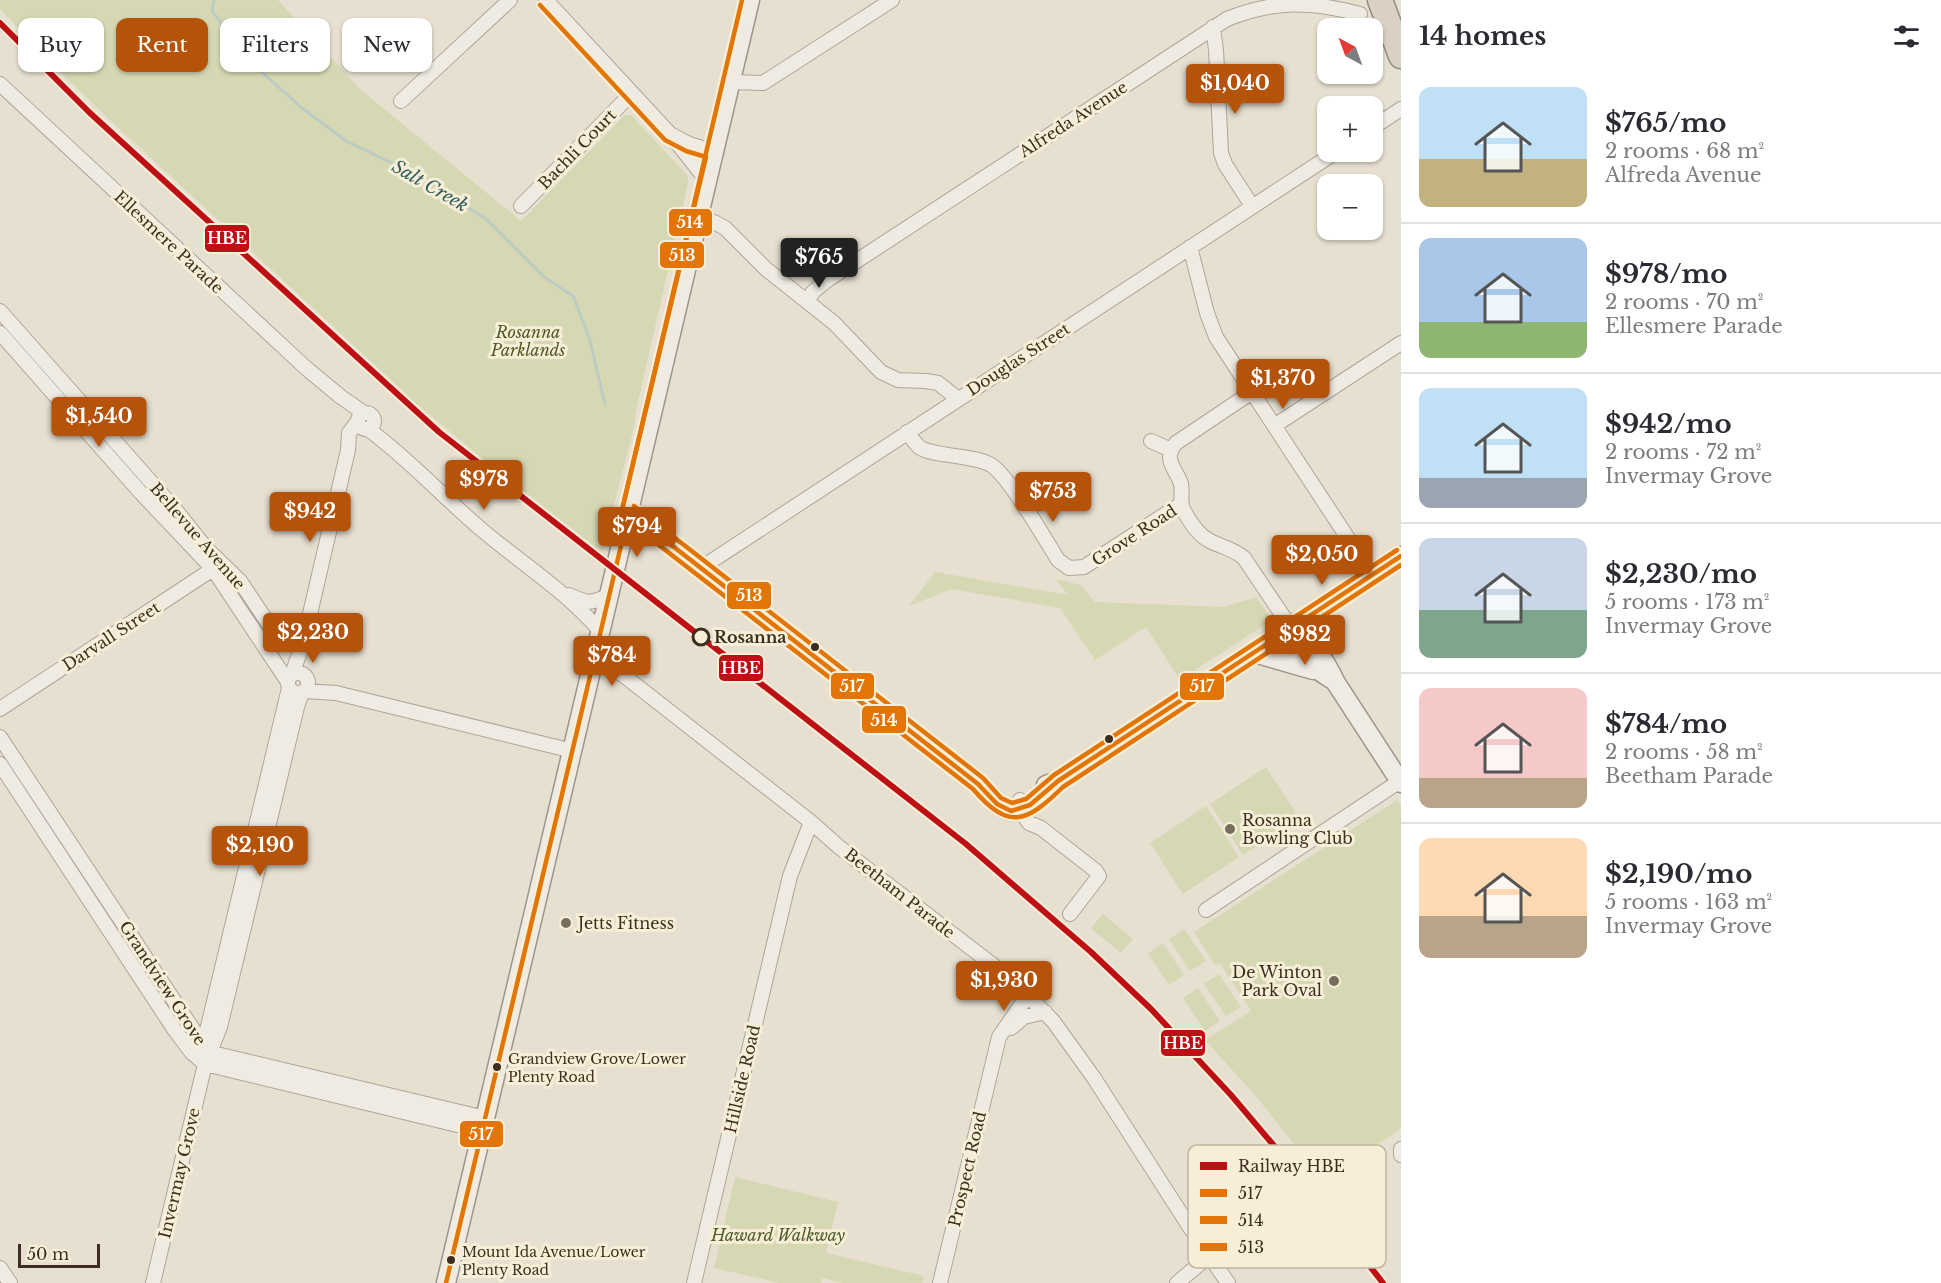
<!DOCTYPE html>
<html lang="en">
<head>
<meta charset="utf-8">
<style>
  body { margin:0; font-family:"Libre Baskerville",serif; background:#f2f2f3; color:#2b2b33; height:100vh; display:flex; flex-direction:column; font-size:22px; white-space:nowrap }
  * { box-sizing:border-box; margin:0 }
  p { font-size:20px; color:#7c7c81 }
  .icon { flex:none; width:33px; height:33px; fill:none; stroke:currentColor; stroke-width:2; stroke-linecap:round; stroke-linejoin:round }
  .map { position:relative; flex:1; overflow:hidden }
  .details { display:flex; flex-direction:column; background:#fff; width:540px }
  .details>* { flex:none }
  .top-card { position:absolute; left:18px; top:18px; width:570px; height:54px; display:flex; gap:12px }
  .needle { width:39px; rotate:319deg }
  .controls { position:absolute; left:1317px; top:18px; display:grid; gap:12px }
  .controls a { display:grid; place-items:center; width:66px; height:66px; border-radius:12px; background:#fff; box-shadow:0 2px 4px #0004; font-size:30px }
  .scale { position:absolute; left:18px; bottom:15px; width:82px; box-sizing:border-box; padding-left:6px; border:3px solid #3d2e20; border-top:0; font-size:16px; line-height:21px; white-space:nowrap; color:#3d2e20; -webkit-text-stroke:4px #f7eed8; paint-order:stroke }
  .price { position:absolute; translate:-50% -51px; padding:0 14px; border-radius:6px; background:#b45309; color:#fff; font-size:20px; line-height:39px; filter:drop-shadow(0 2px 3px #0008) }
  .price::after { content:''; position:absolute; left:50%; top:36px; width:18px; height:14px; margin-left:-9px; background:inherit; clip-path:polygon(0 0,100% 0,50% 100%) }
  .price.on { background:#222; color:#fff }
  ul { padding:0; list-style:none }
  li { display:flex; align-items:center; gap:18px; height:150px; padding:0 18px }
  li+li { border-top:2px solid #e1e1e2 }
  li span { display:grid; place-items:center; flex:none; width:168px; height:120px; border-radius:12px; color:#555 }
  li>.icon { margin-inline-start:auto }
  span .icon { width:72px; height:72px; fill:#fffc; stroke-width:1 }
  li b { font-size:26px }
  h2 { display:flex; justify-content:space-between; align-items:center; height:72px; padding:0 18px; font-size:26px }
  .pill { padding:0 21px; border-radius:12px; background:#fff; box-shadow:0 2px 4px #0004; font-size:21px; line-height:54px }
  .pill.on { background:#b45309; color:#fff }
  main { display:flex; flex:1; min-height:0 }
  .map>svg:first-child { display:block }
  .green { fill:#d6d7b3 }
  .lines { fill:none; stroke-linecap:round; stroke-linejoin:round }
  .stream { stroke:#bcccc2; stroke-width:3 }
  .street-casing { stroke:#ada599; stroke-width:16 }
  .secondary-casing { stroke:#9c958a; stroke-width:21 }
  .highway-casing { stroke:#928b80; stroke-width:27 }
  .street { stroke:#efebe3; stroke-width:14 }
  .secondary { stroke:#efebe3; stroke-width:18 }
  .highway { stroke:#dad1c2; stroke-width:24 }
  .bus-1-casing { stroke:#f7eed8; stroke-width:9 }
  .bus-2-casing { stroke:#f7eed8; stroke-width:9 }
  .bus-3-casing { stroke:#f7eed8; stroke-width:9 }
  .bus-1 { stroke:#e27505; stroke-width:4.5 }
  .bus-2 { stroke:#e27505; stroke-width:4.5 }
  .bus-3 { stroke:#e27505; stroke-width:4.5 }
  .rail-1-casing { stroke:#f7eed8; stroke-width:10 }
  .rail-1 { stroke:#be1014; stroke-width:6 }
  .stop-dot { fill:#f7eed8; stroke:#3d2e20; stroke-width:3 }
  .bus-dot { fill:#3d2e20; stroke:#f7eed8; stroke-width:2 }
  .poi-dot { fill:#786c5e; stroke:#f7eed8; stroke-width:2 }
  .labels { text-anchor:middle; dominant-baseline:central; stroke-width:6; stroke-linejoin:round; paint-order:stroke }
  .bus-label { font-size:14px; fill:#3d2e20; stroke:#f7eed8; text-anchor:start }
  .street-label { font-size:16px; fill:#3d2e20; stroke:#f7eed8 }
  .park-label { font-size:16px; font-style:italic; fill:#4d5a26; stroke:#f7eed8 }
  .stop-label { font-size:16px; font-weight:bold; fill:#3d2e20; stroke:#f7eed8; text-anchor:start }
  .poi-label { font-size:16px; fill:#3d2e20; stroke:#f7eed8; text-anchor:start }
  .water-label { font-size:18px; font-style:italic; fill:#2f5d5a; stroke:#f7eed8 }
  .key { fill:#f7eed8; stroke:#bfb4a1; stroke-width:1.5 }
  .key-label { font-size:16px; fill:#3d2e20 }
  .line-badge { stroke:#f7eed8; stroke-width:2 }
  .badge-label { font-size:16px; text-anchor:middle; font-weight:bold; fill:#fff }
</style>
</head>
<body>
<main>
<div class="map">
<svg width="1401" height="1283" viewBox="0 0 1401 1283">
  <rect width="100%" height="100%" fill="#e7e0d1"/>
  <path class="green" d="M0,0h278l83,90 160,131 104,-106h6l53,57 4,5v6l-53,232v8l-33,129 -118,-92 -68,-57 -306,-283 -51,-49 -59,-62z
    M935,572l133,23 -12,-16 25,6 14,17 129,5 32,-10 16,23 -92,60 -34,-53 -51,33 -35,-52 -108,-19 -43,17z
    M1266,767l33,51 -56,37 -33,-51z
    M1397,800l4,6v322l-71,50 -3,-4 -6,4 -67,-84 -49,-54 46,-29 -31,-48 -5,2 -21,-33z
    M1206,806l33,51 -56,37 -33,-51z
    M1103,914l30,25 -12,14 -30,-25z
    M1184,929l22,32 -16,10 -21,-32z
    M1163,943l21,32 -15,10 -21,-32z
    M1219,974l22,33 -15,9 -22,-32z
    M1198,988l22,33 -15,10 -22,-33z
    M735,1177l103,25 -12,51 98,23 -2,7h-80l-20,-5 -1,5h-41l-66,-15z"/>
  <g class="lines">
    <path class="stream" d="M214,0l-2,11 43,55 47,42 44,33 79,38 61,40 58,58 29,19 16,41 16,67"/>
    <g class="street-casing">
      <path id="street" d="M546,0l124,134 38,48
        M1213,27l3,23 5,103 4,11 27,42
        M731,82l32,1 129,-83
        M0,84l306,284 35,29 23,16
        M401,101l109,-101
        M1372,128l29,-19
        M672,135l17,9 26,8
        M521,206l111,-113
        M699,219l15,3 11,6 41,41 68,54 47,49 17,8 28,1 12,2 20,16
        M1190,247l17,66 9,24 156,238
        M808,300l5,-8 13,-11 401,-262c47,-19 84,-18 133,-5
        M0,311l174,197 32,40 34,33 38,57 6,4 19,2
        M0,333l141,160 72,76 75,113
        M1252,392l-76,51c-13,15 -2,24 4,38 4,9 -1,19 3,28 6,12 15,26 27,32 12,6 24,8 34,17l47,70
        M358 421a8 8 0 1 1 16 0a8 8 0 1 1-16 0Z
        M1274,426l127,-83
        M368,429c41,30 75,68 114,101 39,33 85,62 119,102
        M907,432c4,5 8,11 12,15 14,10 53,7 72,18 18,11 54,74 67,95l11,8 15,-1 97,-63
        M1151,441l20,9
        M701,568l635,-416
        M569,595c19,8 20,10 40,0
        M594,661l16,6 13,8 188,147 28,25 171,131 43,43 41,57 93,145 41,60
        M288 683a10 10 0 1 1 20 0a10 10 0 1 1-20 0Z
        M292,674l11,-30 45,-194 1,-17 9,-12
        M305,691l31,2 237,58
        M0,709l219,-144
        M0,737l208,315 277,66
        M0,764l174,265 18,24 13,11 277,67
        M1020,800l2,13 7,10 12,5 55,43 3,5 -29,38
        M1206,910l194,-129
        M1011,1028l13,-11 21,-5
        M205,1050v-11l84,-351
        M1401,1149v6
        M1213,1261l78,-49
        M0,1268l10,15
        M153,1283l52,-219 15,-37 77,-320 5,-15
        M694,1283l96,-407 21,-54
        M940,1283l59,-246 29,-42
        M1177,1283l32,-27"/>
    </g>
    <g class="secondary-casing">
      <path id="secondary" d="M629,512l349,272c8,9 19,24 33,27 15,2 37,-20 47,-30
        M1291,628c19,6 37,38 45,55l65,100
        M1291,628c-6,24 25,41 42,52
        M1254,653l59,17
        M1046,785l12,-4 343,-225
        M446,1283l304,-1283"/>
    </g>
    <g class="highway-casing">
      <path id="highway" d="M1380,0l21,56"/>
    </g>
    <use href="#street" class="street"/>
    <use href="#secondary" class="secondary"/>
    <use href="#highway" class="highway"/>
    <g class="bus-1-casing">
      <path id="bus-1" d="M629,512l349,272 19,20 14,7 19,-6 28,-24 343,-225
        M446,1283l183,-771"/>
    </g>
    <g class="bus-2-casing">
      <path id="bus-2" d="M540,5l125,135 21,11 20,6 -84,353
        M624,518l349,271c36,42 53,34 90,-2l338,-222"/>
    </g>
    <g class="bus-3-casing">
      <path id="bus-3" d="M634,506l349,272 18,20 11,5 14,-4 28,-24 343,-225
        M622,510l120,-510"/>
    </g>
    <use href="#bus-1" class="bus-1"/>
    <use href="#bus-2" class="bus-2"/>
    <use href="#bus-3" class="bus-3"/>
    <g class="rail-1-casing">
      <path id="rail-1" d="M0,23l90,90 349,319 527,412 125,108 60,57 80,86 67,79 85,109"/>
    </g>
    <use href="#rail-1" class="rail-1"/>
  </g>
  <circle class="stop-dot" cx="701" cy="637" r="8"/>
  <g class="bus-dot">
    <circle cx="815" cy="647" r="5"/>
    <circle cx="1109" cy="739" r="5"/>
    <circle cx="497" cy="1067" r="5"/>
    <circle cx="451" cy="1260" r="5"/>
  </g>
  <g class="poi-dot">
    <circle cx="1230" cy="829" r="6"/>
    <circle cx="566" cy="923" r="6"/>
    <circle cx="1334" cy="981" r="6"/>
  </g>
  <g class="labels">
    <g class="bus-label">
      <text x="508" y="1059">Grandview Grove/Lower<tspan x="508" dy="18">Plenty Road</tspan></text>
      <text x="462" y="1252">Mount Ida Avenue/Lower<tspan x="462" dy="18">Plenty Road</tspan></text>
    </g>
    <g class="street-label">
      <text transform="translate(1073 119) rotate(-33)">Alfreda Avenue</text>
      <text transform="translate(577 149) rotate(-46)">Bachli Court</text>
      <text transform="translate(169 242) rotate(43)">Ellesmere Parade</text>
      <text transform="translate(1018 359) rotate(-33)">Douglas Street</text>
      <text transform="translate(1134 535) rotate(-33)">Grove Road</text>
      <text transform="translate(198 536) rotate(49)">Bellevue Avenue</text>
      <text transform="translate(111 636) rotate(-33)">Darvall Street</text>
      <text transform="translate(900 893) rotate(38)">Beetham Parade</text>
      <text transform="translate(163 983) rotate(57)">Grandview Grove</text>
      <text transform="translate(742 1079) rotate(-77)">Hillside Road</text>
      <text transform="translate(967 1169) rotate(-77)">Prospect Road</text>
      <text transform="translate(179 1173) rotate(-77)">Invermay Grove</text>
    </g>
    <g class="park-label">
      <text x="528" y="332">Rosanna<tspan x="528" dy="18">Parklands</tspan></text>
      <text x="778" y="1235">Haward Walkway</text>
    </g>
    <g class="stop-label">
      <text x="714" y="637">Rosanna</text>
    </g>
    <g class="poi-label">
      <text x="1242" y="820">Rosanna<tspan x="1242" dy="18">Bowling Club</tspan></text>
      <text x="578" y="923">Jetts Fitness</text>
      <text x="1322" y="972" text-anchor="end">De Winton<tspan x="1322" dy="18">Park Oval</tspan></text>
    </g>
    <g class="water-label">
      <text transform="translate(430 186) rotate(30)">Salt Creek</text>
    </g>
  </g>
  <rect x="1188" y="1145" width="198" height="123" rx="9" class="key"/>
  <rect x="1200" y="1162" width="27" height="8" fill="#be1014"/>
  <rect x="1200" y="1189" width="27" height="8" fill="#e27505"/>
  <rect x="1200" y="1216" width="27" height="8" fill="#e27505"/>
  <rect x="1200" y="1243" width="27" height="8" fill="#e27505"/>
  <g class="key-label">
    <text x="1238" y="1172">Railway HBE</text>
    <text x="1238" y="1199">517</text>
    <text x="1238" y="1226">514</text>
    <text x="1238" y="1253">513</text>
  </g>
  <g class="line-badge">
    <rect x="668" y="208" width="45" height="29" rx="6" fill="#e27505"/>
    <rect x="204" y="224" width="46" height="29" rx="6" fill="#be1014"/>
    <rect x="659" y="241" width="46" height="28" rx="6" fill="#e27505"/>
    <rect x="726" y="581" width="46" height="29" rx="6" fill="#e27505"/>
    <rect x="718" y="654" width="46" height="28" rx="6" fill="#be1014"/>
    <rect x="830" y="672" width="45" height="28" rx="6" fill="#e27505"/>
    <rect x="1179" y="672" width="46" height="29" rx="6" fill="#e27505"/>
    <rect x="861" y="705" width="46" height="29" rx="6" fill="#e27505"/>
    <rect x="1160" y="1029" width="46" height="28" rx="6" fill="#be1014"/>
    <rect x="459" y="1120" width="45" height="28" rx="6" fill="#e27505"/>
  </g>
  <g class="badge-label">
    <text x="690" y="228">514</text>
    <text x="227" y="244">HBE</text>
    <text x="682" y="261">513</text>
    <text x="749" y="601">513</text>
    <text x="741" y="674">HBE</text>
    <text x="852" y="692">517</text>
    <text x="1202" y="692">517</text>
    <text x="884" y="726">514</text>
    <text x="1183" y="1049">HBE</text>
    <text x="481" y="1140">517</text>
  </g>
</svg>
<div class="controls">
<a><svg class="needle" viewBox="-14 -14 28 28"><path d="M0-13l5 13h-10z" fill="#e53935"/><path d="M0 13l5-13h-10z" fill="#7c7c81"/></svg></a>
<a>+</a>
<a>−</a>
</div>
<div class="scale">50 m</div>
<b class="price" style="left:1235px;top:115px">$1,040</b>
<b class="price on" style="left:819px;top:289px">$765</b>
<b class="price" style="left:1283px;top:410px">$1,370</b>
<b class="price" style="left:99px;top:448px">$1,540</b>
<b class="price" style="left:484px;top:511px">$978</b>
<b class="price" style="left:1053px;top:523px">$753</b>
<b class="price" style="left:310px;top:543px">$942</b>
<b class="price" style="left:637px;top:558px">$794</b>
<b class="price" style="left:1322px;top:586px">$2,050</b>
<b class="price" style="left:313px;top:664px">$2,230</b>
<b class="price" style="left:1305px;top:666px">$982</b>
<b class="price" style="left:612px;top:687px">$784</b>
<b class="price" style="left:260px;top:877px">$2,190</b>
<b class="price" style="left:1004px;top:1012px">$1,930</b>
<div class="top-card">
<a class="pill">Buy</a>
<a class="pill on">Rent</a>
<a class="pill">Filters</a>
<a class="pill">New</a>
</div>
</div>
<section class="details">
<h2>14 homes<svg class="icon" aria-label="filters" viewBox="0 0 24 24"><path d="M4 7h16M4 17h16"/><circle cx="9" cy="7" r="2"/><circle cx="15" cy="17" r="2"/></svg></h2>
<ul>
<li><span style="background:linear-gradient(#bfe0f5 60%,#c2b280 0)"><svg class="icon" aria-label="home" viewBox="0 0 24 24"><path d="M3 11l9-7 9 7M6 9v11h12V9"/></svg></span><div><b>$765/mo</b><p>2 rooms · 68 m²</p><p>Alfreda Avenue</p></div></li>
<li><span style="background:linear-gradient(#a9c7e8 70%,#8fb573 0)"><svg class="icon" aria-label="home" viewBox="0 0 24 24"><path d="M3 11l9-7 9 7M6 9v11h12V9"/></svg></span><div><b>$978/mo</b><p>2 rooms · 70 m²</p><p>Ellesmere Parade</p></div></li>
<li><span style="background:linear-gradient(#bfe0f5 75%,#9aa5b1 0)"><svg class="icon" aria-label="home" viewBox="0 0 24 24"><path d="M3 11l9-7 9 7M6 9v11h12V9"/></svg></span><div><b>$942/mo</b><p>2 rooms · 72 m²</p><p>Invermay Grove</p></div></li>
<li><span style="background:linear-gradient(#c9d6e8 60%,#7fa58c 0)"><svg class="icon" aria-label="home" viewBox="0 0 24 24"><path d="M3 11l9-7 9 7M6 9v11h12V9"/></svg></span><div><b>$2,230/mo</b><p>5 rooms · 173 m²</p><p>Invermay Grove</p></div></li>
<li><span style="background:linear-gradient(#f6c9c9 75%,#b9a48a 0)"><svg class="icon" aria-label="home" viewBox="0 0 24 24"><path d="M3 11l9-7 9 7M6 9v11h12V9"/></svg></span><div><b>$784/mo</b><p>2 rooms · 58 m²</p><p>Beetham Parade</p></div></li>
<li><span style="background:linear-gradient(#ffd9b3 65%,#b9a48a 0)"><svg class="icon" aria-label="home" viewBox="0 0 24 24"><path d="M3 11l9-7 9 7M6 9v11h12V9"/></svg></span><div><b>$2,190/mo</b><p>5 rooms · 163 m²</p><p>Invermay Grove</p></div></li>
</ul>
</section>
</main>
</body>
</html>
